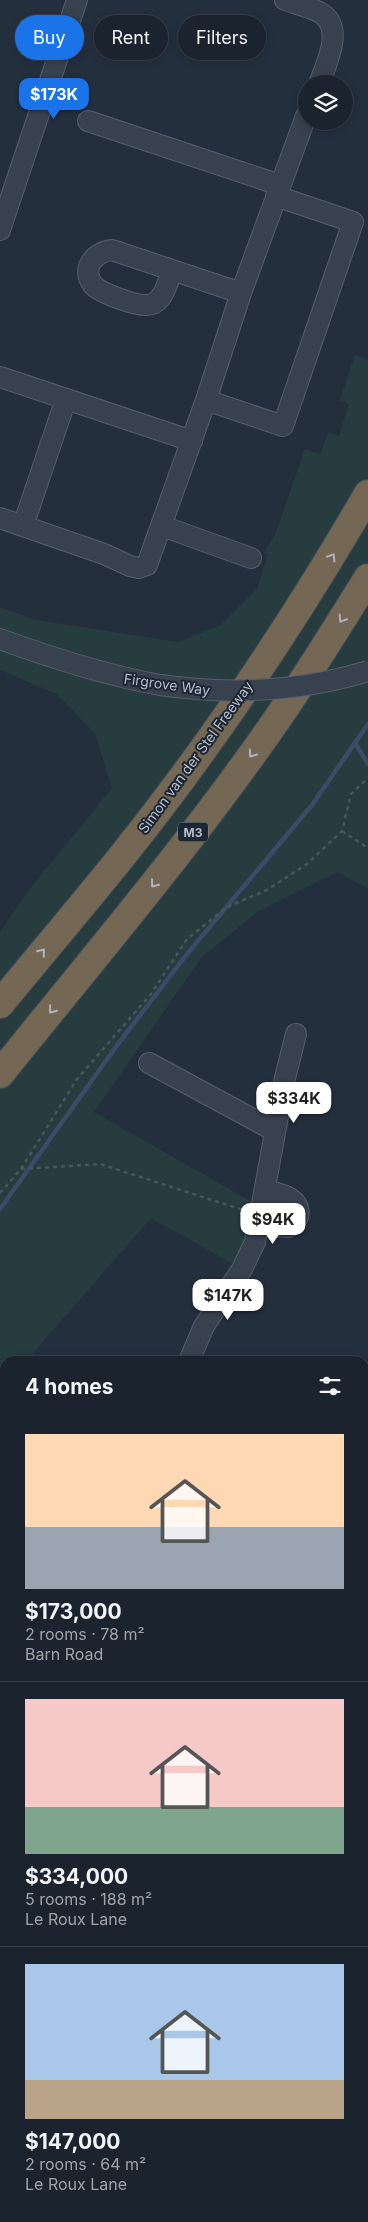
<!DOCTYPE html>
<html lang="en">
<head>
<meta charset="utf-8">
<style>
  body { margin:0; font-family:Inter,sans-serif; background:#282f3a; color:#f1f3f6; height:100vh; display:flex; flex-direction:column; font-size:19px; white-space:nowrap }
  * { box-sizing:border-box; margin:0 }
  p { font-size:16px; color:#a0a4aa }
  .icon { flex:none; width:28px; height:28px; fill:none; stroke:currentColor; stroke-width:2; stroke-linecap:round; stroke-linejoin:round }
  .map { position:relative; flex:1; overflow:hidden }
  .details { position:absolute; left:0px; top:1356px; width:369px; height:866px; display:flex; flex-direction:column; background:#1b232e; border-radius:15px 15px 0 0; box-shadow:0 2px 8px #0003,0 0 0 1px #39404a }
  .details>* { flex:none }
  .banner { position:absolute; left:15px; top:15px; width:339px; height:45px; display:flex; gap:10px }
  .controls { position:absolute; left:298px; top:75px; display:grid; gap:10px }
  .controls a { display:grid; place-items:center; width:55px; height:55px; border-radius:50%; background:#1b232e; box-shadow:0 2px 8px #0003,0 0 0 1px #39404a; font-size:25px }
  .price { position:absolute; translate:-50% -42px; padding:0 11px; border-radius:10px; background:#fff; color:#222; font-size:16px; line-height:32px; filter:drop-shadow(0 1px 2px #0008) }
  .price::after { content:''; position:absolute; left:50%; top:30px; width:15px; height:11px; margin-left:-8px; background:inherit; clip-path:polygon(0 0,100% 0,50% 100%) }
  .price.active { background:#1a73e8; color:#fff }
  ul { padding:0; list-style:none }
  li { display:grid; align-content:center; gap:10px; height:265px; padding:0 25px }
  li+li { border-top:1px solid #39404a }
  li span { display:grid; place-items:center; height:155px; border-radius:0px; color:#555 }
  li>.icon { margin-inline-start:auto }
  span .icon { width:90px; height:90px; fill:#fffc; stroke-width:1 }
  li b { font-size:21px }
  h2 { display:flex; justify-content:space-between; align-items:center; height:60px; padding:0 25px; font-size:21px }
  .chip { padding:0 18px; border-radius:22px; background:#1b232e; box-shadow:0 2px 8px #0003,0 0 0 1px #39404a; font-size:18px; line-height:45px }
  .chip.active { background:#1a73e8; color:#fff }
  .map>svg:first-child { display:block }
  .green { fill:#263c3f }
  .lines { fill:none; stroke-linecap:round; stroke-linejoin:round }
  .stream { stroke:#394c67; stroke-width:4.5 }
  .minor-casing { stroke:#565f6c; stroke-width:22 }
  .highway-casing { stroke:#434c59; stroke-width:30 }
  .path { stroke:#44595c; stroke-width:2.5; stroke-dasharray:4 4; stroke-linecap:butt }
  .minor { stroke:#38414e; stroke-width:20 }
  .highway { stroke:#746855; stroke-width:28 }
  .minor-bridge-casing { stroke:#565f6c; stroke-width:22; stroke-linecap:butt }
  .minor-bridge { stroke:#38414e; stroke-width:20 }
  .oneway { stroke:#aeb4bd }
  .labels { text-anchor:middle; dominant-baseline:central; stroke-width:4; stroke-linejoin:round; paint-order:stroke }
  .shield { fill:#1d2633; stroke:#878f9c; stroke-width:1 }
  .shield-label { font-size:12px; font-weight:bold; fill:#b4bcc9 }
  .street-label { font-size:14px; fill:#b4bcc9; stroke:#1d2633 }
</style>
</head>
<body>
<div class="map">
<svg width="368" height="2222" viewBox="0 0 368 2222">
  <rect width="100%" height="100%" fill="#242f3e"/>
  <path class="green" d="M355,355l13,5v529l-30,-17 -81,40 -56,46 -107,154 167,95 -19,62 -91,-51 -125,143h-21v25l-5,5v-459l32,-46 80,-98 -17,-54 -38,-40 -57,-24v-63l36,13 142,22 43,-17 36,-36 11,-35 -4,-1 11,-18 30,-86 15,5 8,-21 11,3 10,-32 -9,-4z
    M368,2098v124h-277l-5,-4h278v-118z"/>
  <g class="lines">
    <path class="stream" d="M355,743l13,21
      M0,1209l118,-165 69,-90 125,-149 56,-81"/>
    <g class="minor-casing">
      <path id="minor" d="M285,0c11,4 23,7 34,12 27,14 7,52 0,72
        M88,121l192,64
        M0,230l77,-230
        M172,270c-3,9 -6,21 -12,28 -3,4 -8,7 -13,7 -11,1 -47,-12 -54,-20 -13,-17 2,-33 19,-35l129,43
        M0,377l192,64
        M206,400l77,26 70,-204 -77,-26
        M0,518l104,36 26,12 9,2 8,-3 59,-165 35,-107 65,-177
        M23,526l43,-127
        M162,526l89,32
        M0,639c52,19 105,36 160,46
        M149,1063l126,68
        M258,1226l31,1 9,-10c4,-20 -18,-23 -33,-27
        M189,1361l15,-35 38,-57 13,-27 30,-164 11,-44
        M364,1577l4,3
        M0,1622l5,-3
        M0,1746l5,4
        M364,1794l4,-4
        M0,2131l5,-4"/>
    </g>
    <g class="highway-casing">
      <path id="highway" d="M0,1004c41,-50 83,-99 123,-149 91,-114 172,-235 245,-361
        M0,1074c95,-118 194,-234 280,-359 31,-45 59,-91 88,-137"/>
    </g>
    <path class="path" d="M342,831l26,17
      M21,1169l79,-5 143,46
      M0,1193l21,-24 56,-90 74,-85 36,-55 40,-32 40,-17 40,-26 35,-33 9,-37 17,-16
      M364,1550l4,-6
      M364,2126l4,-2
      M128,2218l6,4
      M178,2222l12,-4"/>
    <use href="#minor" class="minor"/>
    <use href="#highway" class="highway"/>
    <g class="minor-bridge-casing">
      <path id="minor-bridge" d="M160,685c71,10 139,7 208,-14"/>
    </g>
    <use href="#minor-bridge" class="minor-bridge"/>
  </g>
  <defs><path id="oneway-chevron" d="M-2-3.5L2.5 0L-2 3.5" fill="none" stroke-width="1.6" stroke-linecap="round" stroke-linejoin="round" transform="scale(1.25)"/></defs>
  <g class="oneway">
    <use href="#oneway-chevron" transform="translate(332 557) rotate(-58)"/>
    <use href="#oneway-chevron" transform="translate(342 619) rotate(122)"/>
    <use href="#oneway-chevron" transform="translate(252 754) rotate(126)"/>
    <use href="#oneway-chevron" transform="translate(154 884) rotate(128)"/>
    <use href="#oneway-chevron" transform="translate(42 952) rotate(-51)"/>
    <use href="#oneway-chevron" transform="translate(52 1010) rotate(129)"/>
  </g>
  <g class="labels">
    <rect class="shield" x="178" y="822.5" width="30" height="19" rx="4"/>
    <g class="shield-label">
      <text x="193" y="832">M3</text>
    </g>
    <g class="street-label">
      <text transform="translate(167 684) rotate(8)">Firgrove Way</text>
      <text transform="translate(195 757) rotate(-54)">Simon van der Stel Freeway</text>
    </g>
  </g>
</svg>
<div class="controls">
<a><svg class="icon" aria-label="layers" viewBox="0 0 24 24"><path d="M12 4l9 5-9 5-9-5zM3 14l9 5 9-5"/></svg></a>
</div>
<b class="price active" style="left:54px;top:120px">$173K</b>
<b class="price" style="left:294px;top:1124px">$334K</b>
<b class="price" style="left:273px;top:1245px">$94K</b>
<b class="price" style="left:228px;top:1321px">$147K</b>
<div class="banner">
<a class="chip active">Buy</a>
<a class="chip">Rent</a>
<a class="chip">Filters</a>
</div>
<section class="details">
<h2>4 homes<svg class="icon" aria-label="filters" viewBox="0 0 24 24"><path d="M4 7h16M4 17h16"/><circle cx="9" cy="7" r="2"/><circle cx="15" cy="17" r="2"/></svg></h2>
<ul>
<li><span style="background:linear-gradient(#ffd9b3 60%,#9aa5b1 0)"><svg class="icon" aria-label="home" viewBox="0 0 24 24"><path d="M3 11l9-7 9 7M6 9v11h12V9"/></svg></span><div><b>$173,000</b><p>2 rooms · 78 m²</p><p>Barn Road</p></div></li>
<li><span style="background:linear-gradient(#f6c9c9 70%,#7fa58c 0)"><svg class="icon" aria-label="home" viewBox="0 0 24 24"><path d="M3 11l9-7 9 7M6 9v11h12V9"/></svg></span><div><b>$334,000</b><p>5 rooms · 188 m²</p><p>Le Roux Lane</p></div></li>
<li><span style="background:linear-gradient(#a9c7e8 75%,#b9a48a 0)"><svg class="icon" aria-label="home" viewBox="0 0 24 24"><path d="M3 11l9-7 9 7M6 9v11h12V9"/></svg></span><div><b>$147,000</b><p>2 rooms · 64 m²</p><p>Le Roux Lane</p></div></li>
</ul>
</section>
</div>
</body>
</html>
